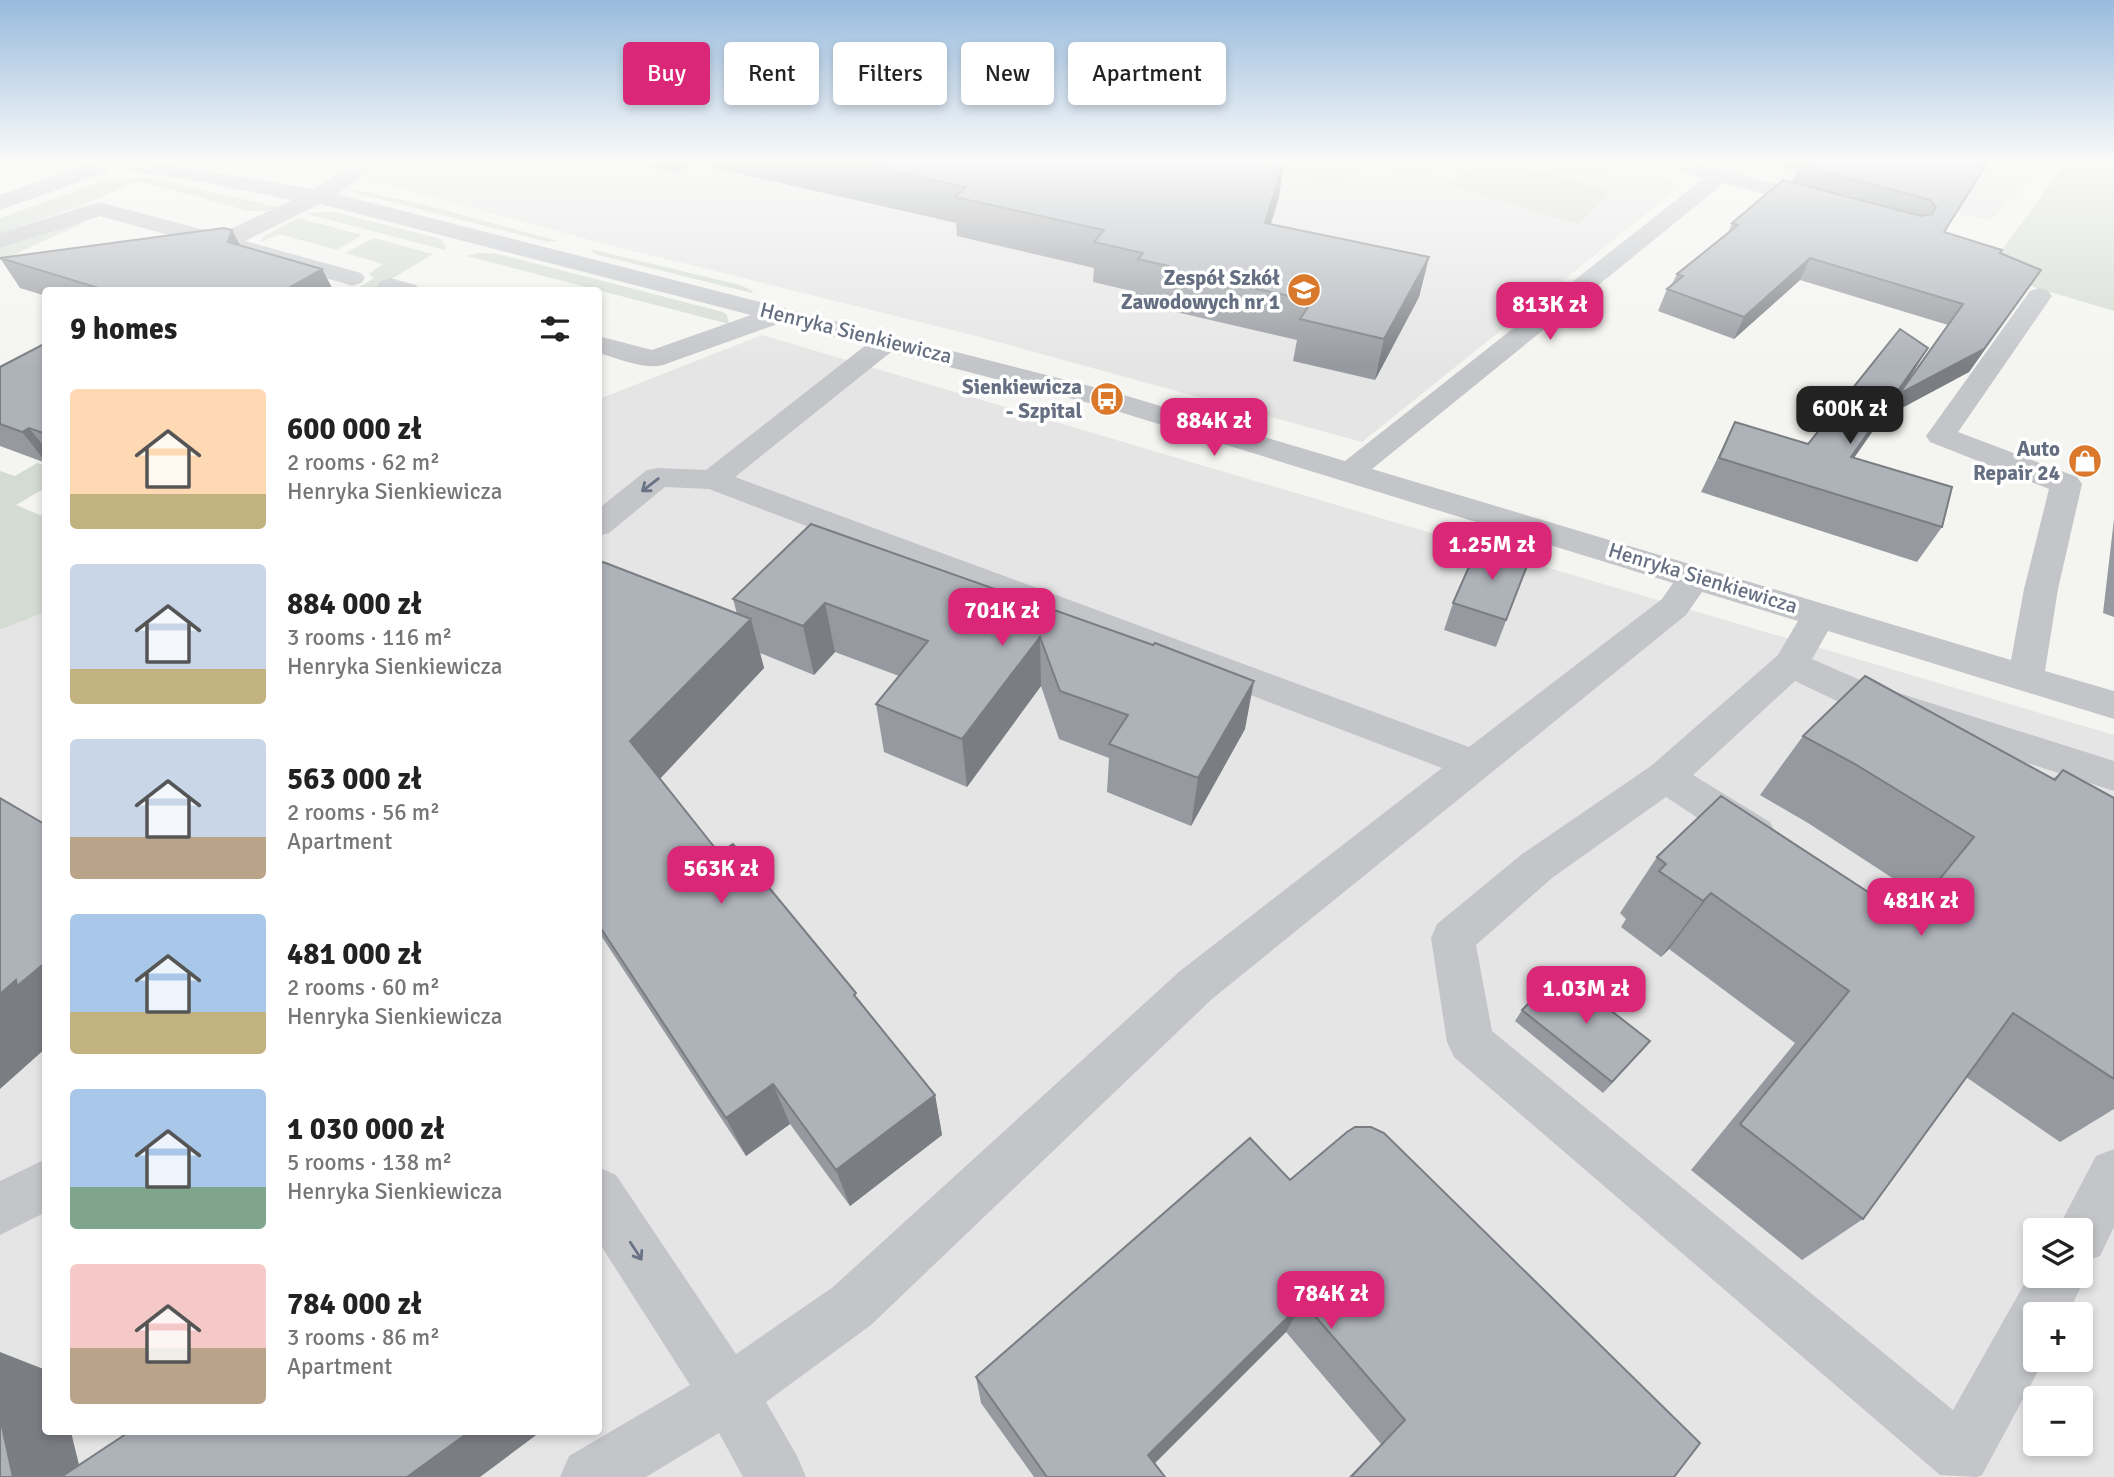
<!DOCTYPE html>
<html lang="en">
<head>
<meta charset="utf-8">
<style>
  body { margin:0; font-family:Signika,sans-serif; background:#f6f6f6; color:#222; height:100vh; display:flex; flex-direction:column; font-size:26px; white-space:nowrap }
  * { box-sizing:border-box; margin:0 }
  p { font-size:23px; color:#767676 }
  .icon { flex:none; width:38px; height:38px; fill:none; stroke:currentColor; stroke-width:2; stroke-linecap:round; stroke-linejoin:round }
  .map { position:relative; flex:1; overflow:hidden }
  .panel { position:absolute; left:42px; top:287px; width:560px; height:1148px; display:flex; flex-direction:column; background:#fff; border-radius:7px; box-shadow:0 4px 10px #0003 }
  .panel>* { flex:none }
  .top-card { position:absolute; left:623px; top:42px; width:665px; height:63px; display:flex; gap:14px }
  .controls { position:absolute; left:2023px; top:1218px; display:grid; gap:14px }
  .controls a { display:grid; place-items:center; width:70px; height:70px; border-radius:7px; background:#fff; box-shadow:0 4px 10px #0003; font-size:35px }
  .price { position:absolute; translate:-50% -60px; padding:0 16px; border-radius:14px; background:#db2777; color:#fff; font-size:23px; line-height:46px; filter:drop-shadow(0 2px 4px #0008) }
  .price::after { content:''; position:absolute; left:50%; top:42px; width:21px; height:16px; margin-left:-10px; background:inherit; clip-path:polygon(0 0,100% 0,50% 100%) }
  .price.selected { background:#222; color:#fff }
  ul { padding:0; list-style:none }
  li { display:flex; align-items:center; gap:21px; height:175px; padding:0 28px }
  li span { display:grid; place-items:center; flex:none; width:196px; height:140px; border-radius:7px; color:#555 }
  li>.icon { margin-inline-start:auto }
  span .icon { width:84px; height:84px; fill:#fffc; stroke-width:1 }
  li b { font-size:30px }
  h2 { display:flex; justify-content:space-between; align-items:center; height:84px; padding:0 28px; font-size:30px }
  .chip { padding:0 24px; border-radius:7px; background:#fff; box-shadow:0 4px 10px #0003; font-size:24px; line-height:63px }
  .chip.selected { background:#db2777; color:#fff }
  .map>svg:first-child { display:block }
  .built { fill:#e5e5e5; fill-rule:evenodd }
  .green { fill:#d4dbd2 }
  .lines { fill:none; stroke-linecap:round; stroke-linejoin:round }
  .minor { fill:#c3c5c9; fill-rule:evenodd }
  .wall { fill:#96999f }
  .shaded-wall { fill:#7a7d82 }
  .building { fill:#aeb2b9; stroke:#7a7d82; stroke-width:2 }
  .oneway { stroke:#6a7385 }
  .labels { text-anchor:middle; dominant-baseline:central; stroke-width:7; stroke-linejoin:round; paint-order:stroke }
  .far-poi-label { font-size:21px; font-weight:bold; fill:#656f81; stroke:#fff; text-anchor:end }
  .far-street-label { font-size:21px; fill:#656f81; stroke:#fff }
</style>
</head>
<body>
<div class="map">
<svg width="2114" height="1477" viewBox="0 0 2114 1477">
  <rect width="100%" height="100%" fill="#f4f5f1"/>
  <path class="built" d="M296,160h1298l89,24 -321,258 -386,-106 -382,-95z
    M1692,160h359l2,1 -62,59 -260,-50z
    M762,335l1352,400v742h-2114v-847l45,-18 1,820h552l1,-1033zM2035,1230h46v46h-46zM2035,1314h46v46h-46zM2035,1398h46v46h-46z"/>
  <path class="green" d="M1247,160h98l17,5 -30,21z
    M1366,160h76l-22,16z
    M1479,160h21l112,31 -34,33 -131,-39z
    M1521,160h48l34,9 -11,10z
    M2068,160h46v151l-97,-29 -27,-16z
    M145,177l132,30 -11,4h-17l-111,-30 -60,26 -78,26v-15l104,-37z
    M351,189l71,15 136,37 -10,1 -196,-50z
    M330,211l111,28 5,9 -1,2 -138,-36z
    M298,218l64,17 -25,15 -58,-16 -18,8 2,-5z
    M76,222h9l-85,39v-14z
    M374,238l59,16 -60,36h-19l20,-12 -5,-4 14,-10 -38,-11z
    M590,249l150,36 13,6 -1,2 -158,-39z
    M478,253h16l229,59 4,3 2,9 -262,-68z
    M37,463l8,2v23l-29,17 29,12v95l-45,18v-159l15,5z"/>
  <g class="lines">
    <path class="minor" d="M0,160h16l-8,9 -8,2z
      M99,160l8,2 3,5 -3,5 -107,38v-15z
      M139,160l174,29 31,-18h16l3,5 -26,18 780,199 228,68 359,-283 -48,-13 -3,-5h34l142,38 4,5 -4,5 -8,2 -97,-27 -352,286 639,191 13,-71 25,-100 -119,-47 -4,-6 104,-145 9,-3 9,3 4,5 -94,136 119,45 5,7 -24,105 -13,82 69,20v28l-286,-88 -16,28 55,24 247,78v30l-273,-88 -46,-22 -102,94 77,47 6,12 -6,12 -15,5 -15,-5 -74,-49 -114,81 -76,67 16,86 461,379 82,-145v11h46v-12l5,12 -18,38h-33v46h9l-62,115 -5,2 -37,-2 -486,-418 -7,-15 -16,-104 6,-14 85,-70 129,-88 127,-111 20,-34 -96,-29 -16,23 -474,384 -341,326 -105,77 31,54 9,21h-63l-24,-44 -73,44h-86l9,-21 121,-71 -92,-144v-74l18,8 120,179 97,-67 347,-316 262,-203 -733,-279 -44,-2 -56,46 -11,3v-27l49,-39 11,-2 48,2 160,-125 -86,-22 -117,42c-20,5 -45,-7 -65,-12v-17l54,14 99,-35 -431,-111 -75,37 116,32 4,5 -4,5 -9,3 -9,-3 -243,-67 -100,32v-15l99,-31 121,32 72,-34 -110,-22 -53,-7 -3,-5 3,-5zM891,352l206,53 576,178 -11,16 -193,148 -734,-270z
      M390,278l26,7 4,5h-40l-3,-4 4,-5z
      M2114,1149v78l-14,29 -19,7v-33h-24l39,-74z
      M46,1159v53l-46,23v-54z"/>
  </g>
  <path class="wall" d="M625,160h659l-5,37 -8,27 158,33 -10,40 -44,83 -82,-19 4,-21 -134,-31v-3l-28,-6 1,-8 -43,-10 1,-14 -137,-32 -1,-13 -263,-60 -18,10z
    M1778,160h212l-46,72 97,38 -72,102 -84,45 14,-23 49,-69 -148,-45 -66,59 -76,-28 9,-22 5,-5 5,-10 51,-41 4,-10 60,-41 5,-12 -21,-6z
    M240,246l82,23 11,21h-287v6l-26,-8 -20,-30z
    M46,343v120l-46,-17v-79z
    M1928,348l-21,34 -53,76 88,69 -25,35 -216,-70 34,-70 73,22z
    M2114,519v98l-11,-4z
    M811,524l434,205 -54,97 -84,-34 2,-34 -50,-19 -18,-53 -74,101 -83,-35 -8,-48 23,-28 -64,-24 -21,23 -54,-22 4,15 -104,111 59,74 139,146 77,96 7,40 -92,71 -60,-82 -44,32 -148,-225v-366l139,49 -4,-15z
    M1530,558l-34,89 -52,-17 9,-27z
    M1803,736l250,43 10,-9 51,28v311l-54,33 -94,-65 -103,142 -61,41 -111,-90 104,-127 -126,-94 -8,8 -40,-30 5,-8 -6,-6 37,-56 244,57 16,-20 -109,-71 -48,-28z
    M1522,1010l128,31 -47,52 -88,-72z
    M1290,1180l384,297h-325l32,-33 -95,-112 -131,131 10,14h-131l-53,-74 -5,-26z"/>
  <path class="shaded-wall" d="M672,160h20l1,3 -18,10z
    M1284,160l-5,37 -20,65 6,-39z
    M232,230l16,30 -20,-18z
    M1429,257l-10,40 -44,83 9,-41z
    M1810,258l-10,22 -66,59 10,-22z
    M322,269l11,21h-49z
    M2041,270l-72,102 -84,45 14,-23z
    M1928,348l-21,34 -77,110 21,-35z
    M29,428l17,21v13l-24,-30z
    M825,603l10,49 -21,23 -11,-49z
    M751,619l13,49 -114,121 -20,-48z
    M1040,637l1,49 -74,101 -5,-48z
    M1254,681l-9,48 -54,97 7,-48z
    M1711,893l-42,56 -8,8 42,-56z
    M46,962v86l-46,41v-95l16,-14z
    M1650,1041l-10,11 -37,41 9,-11z
    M773,1084l17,40 -44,32 -20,-38z
    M935,1095l7,40 -92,71 -14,-36z
    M1303,1302l-17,30 -144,144 6,-21z
    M0,1352l46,18v62h25l11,45h-69l-13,-60z
    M469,1432h69l1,1 -59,44h-73z"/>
  <path class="building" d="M840,160h444l-19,63 164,34 -45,82 -84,-20 12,-18 -146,-32 2,-3 -30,-7 5,-6 -49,-11 10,-12 -149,-33 11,-10z
    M1806,160h183l-45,72 58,18 -2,3 41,17 -57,79 -85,45 64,-90 -153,-46 -66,59 -77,-28 16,-13 -6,-2 61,-49 -6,-2 51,-43 138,36 11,-2 4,-7 -6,-7 -130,-35z
    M224,228l8,2 -4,12 94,27 -37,21h-180l-105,-32z
    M1900,329l28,19 -77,109 101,30 -10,40 -223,-69 16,-36 73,22z
    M46,343v91l-17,-6 -7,4 -22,-8v-57z
    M811,524l342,121 2,-2 99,38 -56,97 -89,-34 19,-29 -68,-24 -20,-54 -78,102 -86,-35 52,-63 -103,-38 -22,23 -70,-27z
    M1479,544l51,14 -24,62 -53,-17z
    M603,562l148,57 -121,122 89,112 14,-9 123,149 -2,2 81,100 -99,75 -63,-86 -47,34 -128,-194v-359z
    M1865,676l190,104 8,-10 51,28v281l-101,-66 -150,206 -123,-95 109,-133 -138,-98 -8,8 -44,-30 7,-7 -9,-7 64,-61 187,122 66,-81 -119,-73 -52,-28z
    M0,798l46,27v137l-29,24 -1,-6 -16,14z
    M1560,971l90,70 -38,41 -90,-72z
    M1355,1127h16l13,6 316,310 -26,34h-323l54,-57 -102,-118 -155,153 17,22h-118l-71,-100 274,-239 40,42 57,-48z
    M0,1417l13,60h-13z
    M129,1432h340l-62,45h-346z"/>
  <defs><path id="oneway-shaft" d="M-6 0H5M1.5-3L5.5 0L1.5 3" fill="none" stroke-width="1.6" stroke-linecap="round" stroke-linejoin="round" transform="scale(1.75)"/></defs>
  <g class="oneway">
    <use href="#oneway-shaft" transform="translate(650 485) rotate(142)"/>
    <use href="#oneway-shaft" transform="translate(636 1251) rotate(57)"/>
  </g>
  <linearGradient id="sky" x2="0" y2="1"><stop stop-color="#98bbdd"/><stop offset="0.44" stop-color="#fafaf9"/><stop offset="1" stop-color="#fafaf9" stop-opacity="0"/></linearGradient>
  <rect width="2114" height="366" fill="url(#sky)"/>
  <defs>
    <g id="school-disc" transform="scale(1.75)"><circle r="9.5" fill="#da792c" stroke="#fff"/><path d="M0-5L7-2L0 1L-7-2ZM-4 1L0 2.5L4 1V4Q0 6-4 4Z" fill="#fff"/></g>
    <g id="bus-disc" transform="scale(1.75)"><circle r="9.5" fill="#da792c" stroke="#fff"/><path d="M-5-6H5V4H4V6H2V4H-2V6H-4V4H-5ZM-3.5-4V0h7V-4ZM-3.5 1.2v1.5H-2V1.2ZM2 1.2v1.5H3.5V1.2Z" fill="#fff"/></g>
    <g id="shop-disc" transform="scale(1.75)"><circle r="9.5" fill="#da792c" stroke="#fff"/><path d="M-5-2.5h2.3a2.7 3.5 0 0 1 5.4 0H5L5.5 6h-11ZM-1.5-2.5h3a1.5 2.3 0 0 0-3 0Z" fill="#fff"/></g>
  </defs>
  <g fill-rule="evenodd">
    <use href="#school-disc" x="1304" y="290"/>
    <use href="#bus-disc" x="1107" y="399"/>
    <use href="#shop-disc" x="2085" y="461"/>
  </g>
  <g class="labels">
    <g class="far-poi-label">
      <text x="1280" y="278">Zespół Szkół<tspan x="1280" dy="24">Zawodowych nr 1</tspan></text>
      <text x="1082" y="387">Sienkiewicza<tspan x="1082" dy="24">- Szpital</tspan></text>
      <text x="2060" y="449">Auto<tspan x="2060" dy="24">Repair 24</tspan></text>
    </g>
    <g class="far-street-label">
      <text transform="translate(856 333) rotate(14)">Henryka Sienkiewicza</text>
      <text transform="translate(1703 578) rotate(17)">Henryka Sienkiewicza</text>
    </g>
  </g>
</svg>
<div class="controls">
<a><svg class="icon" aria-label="layers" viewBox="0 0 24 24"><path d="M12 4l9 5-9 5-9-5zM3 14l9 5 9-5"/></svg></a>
<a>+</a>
<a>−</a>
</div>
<b class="price" style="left:1550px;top:342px">813K zł</b>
<b class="price selected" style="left:1850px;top:446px">600K zł</b>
<b class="price" style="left:1214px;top:458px">884K zł</b>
<b class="price" style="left:1492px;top:582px">1.25M zł</b>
<b class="price" style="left:1002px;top:648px">701K zł</b>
<b class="price" style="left:721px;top:906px">563K zł</b>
<b class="price" style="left:1921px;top:938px">481K zł</b>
<b class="price" style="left:1586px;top:1026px">1.03M zł</b>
<b class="price" style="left:1331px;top:1331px">784K zł</b>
<div class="top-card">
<a class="chip selected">Buy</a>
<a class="chip">Rent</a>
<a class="chip">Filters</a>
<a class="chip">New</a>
<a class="chip">Apartment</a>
</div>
<section class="panel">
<h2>9 homes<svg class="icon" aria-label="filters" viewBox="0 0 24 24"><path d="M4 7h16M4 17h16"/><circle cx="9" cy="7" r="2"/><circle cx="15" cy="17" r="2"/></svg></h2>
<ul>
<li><span style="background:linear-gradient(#ffd9b3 75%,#c2b280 0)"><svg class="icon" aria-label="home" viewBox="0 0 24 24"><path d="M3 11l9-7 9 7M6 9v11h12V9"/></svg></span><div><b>600 000 zł</b><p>2 rooms · 62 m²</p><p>Henryka Sienkiewicza</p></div></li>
<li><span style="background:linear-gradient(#c9d6e8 75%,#c2b280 0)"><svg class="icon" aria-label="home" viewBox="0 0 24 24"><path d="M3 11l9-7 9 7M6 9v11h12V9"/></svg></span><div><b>884 000 zł</b><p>3 rooms · 116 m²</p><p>Henryka Sienkiewicza</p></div></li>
<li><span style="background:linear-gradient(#c9d6e8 70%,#b9a48a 0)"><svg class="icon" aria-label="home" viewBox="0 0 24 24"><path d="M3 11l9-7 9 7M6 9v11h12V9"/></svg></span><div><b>563 000 zł</b><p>2 rooms · 56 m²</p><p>Apartment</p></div></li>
<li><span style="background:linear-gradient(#a9c7e8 70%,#c2b280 0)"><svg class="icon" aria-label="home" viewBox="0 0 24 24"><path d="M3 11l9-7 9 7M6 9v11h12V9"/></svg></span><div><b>481 000 zł</b><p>2 rooms · 60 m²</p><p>Henryka Sienkiewicza</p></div></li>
<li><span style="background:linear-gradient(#a9c7e8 70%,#7fa58c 0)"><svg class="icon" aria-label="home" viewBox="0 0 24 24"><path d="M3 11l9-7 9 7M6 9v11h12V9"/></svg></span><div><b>1 030 000 zł</b><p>5 rooms · 138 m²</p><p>Henryka Sienkiewicza</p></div></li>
<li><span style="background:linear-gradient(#f6c9c9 60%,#b9a48a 0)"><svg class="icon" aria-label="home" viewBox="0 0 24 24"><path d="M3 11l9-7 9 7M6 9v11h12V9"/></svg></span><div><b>784 000 zł</b><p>3 rooms · 86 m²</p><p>Apartment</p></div></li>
</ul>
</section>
</div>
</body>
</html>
